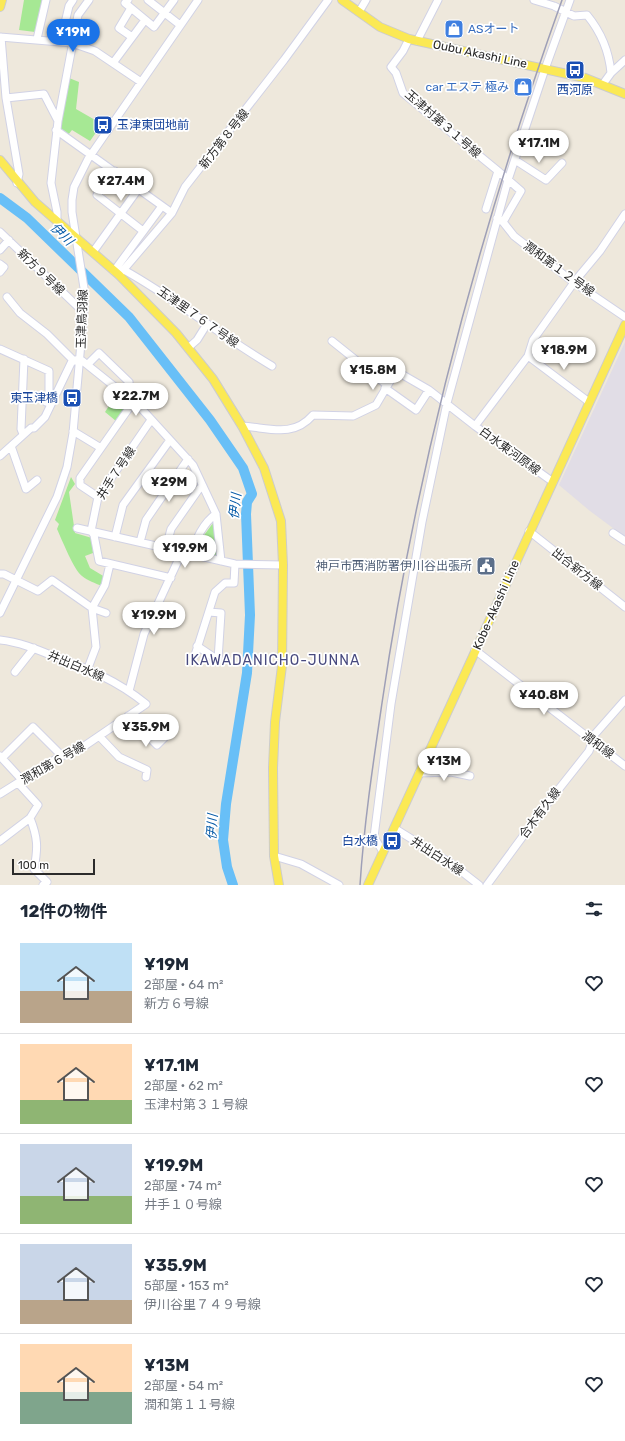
<!DOCTYPE html>
<html lang="ja">
<head>
<meta charset="utf-8">
<style>
  body { margin:0; font-family:Rubik,"Noto Sans JP",sans-serif; background:#f2f2f3; color:#1f2937; height:100vh; display:flex; flex-direction:column; font-size:15px; white-space:nowrap }
  * { box-sizing:border-box; margin:0 }
  p { font-size:13px; color:#747a83 }
  .icon { flex:none; width:22px; height:22px; fill:none; stroke:currentColor; stroke-width:2; stroke-linecap:round; stroke-linejoin:round }
  .map { position:relative; height:885px; overflow:hidden }
  .drawer { display:flex; flex-direction:column; background:#fff; flex:1 }
  .drawer>* { flex:none }
  .scale { position:absolute; left:12px; bottom:10px; width:83px; box-sizing:border-box; padding-left:4px; border:2px solid #2b2b2b; border-top:0; font-size:11px; line-height:14px; white-space:nowrap; color:#2b2b2b; -webkit-text-stroke:3px #fff; paint-order:stroke }
  .price { position:absolute; translate:-50% -34px; padding:0 9px; border-radius:14px; background:#fff; color:#222; font-size:13px; line-height:26px; filter:drop-shadow(0 1px 2px #0008) }
  .price::after { content:''; position:absolute; left:50%; top:24px; width:12px; height:9px; margin-left:-6px; background:inherit; clip-path:polygon(0 0,100% 0,50% 100%) }
  .price.on { background:#1a73e8; color:#fff }
  ul { padding:0; list-style:none }
  li { display:flex; align-items:center; gap:12px; height:100px; padding:0 20px }
  li+li { border-top:1px solid #e0e1e3 }
  li span { display:grid; place-items:center; flex:none; width:112px; height:80px; border-radius:0px; color:#555 }
  li>.icon { margin-inline-start:auto }
  span .icon { width:48px; height:48px; fill:#fffc; stroke-width:1 }
  li b { font-size:17px }
  h2 { display:flex; justify-content:space-between; align-items:center; height:48px; padding:0 20px; font-size:17px }
  .map>svg:first-child { display:block }
  .industrial { fill:#e1dde6 }
  .green { fill:#a6e894 }
  .lines { fill:none; stroke-linecap:round; stroke-linejoin:round }
  .river { stroke:#68bff7; stroke-width:10 }
  .minor-casing { stroke:#d1d2e5; stroke-width:9 }
  .major-casing { stroke:#ccc; stroke-width:10 }
  .minor { stroke:#fff; stroke-width:7 }
  .major { stroke:#fbe954; stroke-width:8 }
  .rail { stroke:#9e9fb7; stroke-width:1.5 }
  .labels { text-anchor:middle; dominant-baseline:central; stroke-width:3.5; stroke-linejoin:round; paint-order:stroke }
  .shop-label { font-size:12px; fill:#366cbe; stroke:#fff; text-anchor:start }
  .street-label { font-size:12px; fill:#2b2b2b; stroke:#fff }
  .transit-label { font-size:12px; fill:#164399; stroke:#fff; text-anchor:end }
  .service-label { font-size:12px; fill:#4e5e75; stroke:#fff; text-anchor:end }
  .water-label { font-size:13px; font-style:italic; fill:#0459a6; stroke:#fff }
  .quarter-label { font-size:14px; letter-spacing:1px; fill:#484a7f; stroke:#fff }
</style>
</head>
<body>
<div class="map">
<svg width="625" height="885" viewBox="0 0 625 885">
  <rect width="100%" height="100%" fill="#eee8dc"/>
  <path class="industrial" d="M625,342v195l-35,-26 -31,-26z"/>
  <path class="green" d="M24,0h19l-8,32 -16,-2z
    M69,78l10,4 -3,27 26,15 -12,17 -18,-11 -4,5 -9,-7z
    M118,392l12,10 -14,19 -11,-9z
    M71,477l4,7 -6,8 6,41 17,5 1,15 -8,3 5,12 15,9 -3,9c-7,-3 -14,-5 -20,-10 -8,-6 -20,-36 -25,-47l2,-5 -4,-4z
    M213,523l5,32 -1,2 -20,-6 5,-13z"/>
  <g class="lines">
    <path class="river" d="M0,198l27,20 102,99 81,103 33,48 9,26 -5,8 -1,12 4,101 -3,58 -21,131 -3,36 4,27 6,18"/>
    <g class="minor-casing">
      <path id="minor" d="M73,0l-4,6 -5,21 11,3
        M128,0l-3,3 29,24 20,-27
        M148,0l32,25
        M534,0l20,6 20,10 13,-1c14,17 22,36 24,58l-8,11
        M131,8l-12,20 13,9
        M359,12l7,-12
        M0,37l72,6 23,8 46,31
        M1,37l5,61 13,76 -2,9
        M37,39l9,-39
        M409,39l-6,12 -12,16 5,6 7,20 95,78 -12,38
        M417,41l21,-41
        M113,63l32,-43
        M611,73l14,-13
        M6,98l38,-4 14,27 -7,62 6,29v7
        M58,121l20,-106 11,-15
        M56,130l116,83
        M515,160l31,20 16,-17
        M115,171l-18,24 46,36
        M498,171l23,20 -18,31
        M497,218l6,4 11,14 58,45 53,36
        M0,232l77,74 7,3
        M0,250l9,-10
        M93,252l46,-64
        M0,264l4,3 -4,5
        M124,270c52,29 97,66 148,96
        M114,271l48,-65
        M119,275l53,-62 13,-26 99,-127 44,-60
        M7,297l13,16 27,21 27,27
        M332,341l55,44
        M188,348l9,-8 10,-16
        M0,349l49,22v24l-3,7
        M528,356l61,46
        M80,359l60,48 53,58 23,49 5,47
        M88,364l11,-11 30,29 -7,9
        M385,388l31,22 13,-20
        M242,426c28,2 51,12 71,-11l40,1 23,-11 20,-34 33,19 46,36
        M73,431l28,17
        M23,434l-2,-5 3,-70
        M11,446l15,43 11,-9
        M0,456l31,-28h3l11,-11 27,-56 8,-2
        M553,482l-78,-56 53,-70 5,-16 42,-59 25,-30 25,-37
        M98,497l-18,-12v-7l54,-77
        M77,528l158,36 48,1
        M91,531l7,-34 53,-77
        M91,531l3,4 5,26 72,17
        M529,531l96,76
        M613,533l12,8
        M115,537l8,-32 47,-65
        M140,542l6,-22 42,-61
        M166,548l5,-19 28,-40 4,-3
        M191,554c4,-14 13,-32 25,-40
        M0,574h4l34,17 14,-11 40,28 14,5
        M0,613l57,-116 10,-30 6,-34 11,-124v-21l-12,-76v-12l2,-13 14,-28 110,-159
        M0,640c19,2 36,9 53,16 34,12 65,25 93,48l-66,45 -21,8 -59,37
        M197,646l21,14 3,-47 -12,-1
        M475,650l150,116
        M195,655l20,-63 10,-9h9l1,-19
        M88,668l8,-21 -4,-39 13,-23 5,-21
        M15,672l19,-24
        M129,691l15,-57 38,-82
        M128,716l29,29 11,-11
        M99,736l20,21 28,13 -1,7
        M0,756l22,24
        M2,758l31,-31 29,29
        M419,773l32,-1 19,4
        M18,783l20,22 -8,13c8,20 8,30 4,51l13,13 -4,3
        M394,828l58,36 27,21
        M0,841l30,-23
        M383,852l-9,-15 17,-133 31,-182 25,-119 61,-223 37,-111 25,-69
        M274,856l27,8 38,21
        M487,885l56,-76 46,-58 6,-17 30,-34"/>
    </g>
    <g class="major-casing">
      <path id="major" d="M342,0l38,27 29,12 176,39 40,16
        M0,7l2,-7
        M0,160l35,42 84,73 57,58 37,46 29,47 22,42 17,53 2,44 -1,101 -7,56 -2,46 1,88 5,29
        M368,885l257,-560"/>
    </g>
    <use href="#minor" class="minor"/>
    <use href="#major" class="major"/>
    <path class="rail" d="M360,885c4,-61 13,-121 22,-182 35,-240 98,-474 180,-703"/>
  </g>
  <defs>
    <g id="shop-square" transform="scale(1)"><rect x="-9" y="-9" width="18" height="18" rx="4" fill="#3f7fe0" stroke="#fff"/><path d="M-5-2.5h2.3a2.7 3.5 0 0 1 5.4 0H5L5.5 6h-11ZM-1.5-2.5h3a1.5 2.3 0 0 0-3 0Z" fill="#fff"/></g>
    <g id="bus-square" transform="scale(1)"><rect x="-9" y="-9" width="18" height="18" rx="4" fill="#1a4fb4" stroke="#fff"/><path d="M-5-6H5V4H4V6H2V4H-2V6H-4V4H-5ZM-3.5-4V0h7V-4ZM-3.5 1.2v1.5H-2V1.2ZM2 1.2v1.5H3.5V1.2Z" fill="#fff"/></g>
    <g id="civic-square" transform="scale(1)"><rect x="-9" y="-9" width="18" height="18" rx="4" fill="#5c6f8a" stroke="#fff"/><path d="M-.6-6.5H3V-4.5H.6V-3L4-1V1h2V6H-6V1h2V-1L-.6-3ZM-1.2 2.5V6h2.4V2.5Z" fill="#fff"/></g>
  </defs>
  <g fill-rule="evenodd">
    <use href="#shop-square" x="454" y="29"/>
    <use href="#bus-square" x="575" y="70"/>
    <use href="#shop-square" x="523" y="87"/>
    <use href="#bus-square" x="103" y="125"/>
    <use href="#bus-square" x="72" y="398"/>
    <use href="#civic-square" x="486" y="566"/>
    <use href="#bus-square" x="392" y="841"/>
  </g>
  <g class="labels">
    <g class="shop-label">
      <text x="468" y="29">ASオート</text>
      <text x="509" y="87" text-anchor="end">car エステ 極み</text>
    </g>
    <g class="street-label">
      <text transform="translate(480 54) rotate(12)">Oubu Akashi Line</text>
      <text transform="translate(443 124) rotate(41)">玉津村第３１号線</text>
      <text transform="translate(224 139) rotate(-52)">新方第８号線</text>
      <text transform="translate(559 269) rotate(36)">潤和第１２号線</text>
      <text transform="translate(41 272) rotate(44)">新方９号線</text>
      <text transform="translate(198 317) rotate(35)">玉津里７６７号線</text>
      <text transform="translate(82 319) rotate(-88)">玉津鳥羽線</text>
      <text transform="translate(510 451) rotate(36)">白水東河原線</text>
      <text transform="translate(116 473) rotate(-57)">井手７号線</text>
      <text transform="translate(577 569) rotate(38)">出合新方線</text>
      <text transform="translate(496 605) rotate(-66)">Kobe-Akashi Line</text>
      <text transform="translate(76 666) rotate(23)">井出白水線</text>
      <text transform="translate(598 745) rotate(37)">潤和線</text>
      <text transform="translate(53 763) rotate(-30)">潤和第６号線</text>
      <text transform="translate(540 813) rotate(-53)">合木有久線</text>
      <text transform="translate(437 856) rotate(33)">井出白水線</text>
    </g>
    <g class="transit-label">
      <text x="575" y="90" text-anchor="middle">西河原</text>
      <text x="117" y="125" text-anchor="start">玉津東団地前</text>
      <text x="58" y="398">東玉津橋</text>
      <text x="378" y="841">白水橋</text>
    </g>
    <g class="service-label">
      <text x="472" y="566">神戸市西消防署伊川谷出張所</text>
    </g>
    <g class="water-label">
      <text transform="translate(62 234) rotate(44)">伊川</text>
      <text transform="translate(235 506) rotate(-84)">伊川</text>
      <text transform="translate(212 827) rotate(-87)">伊川</text>
    </g>
    <g class="quarter-label">
      <text x="273" y="660">IKAWADANICHO-JUNNA</text>
    </g>
  </g>
</svg>
<div class="scale">100 m</div>
<b class="price on" style="left:73px;top:53px">¥19M</b>
<b class="price" style="left:539px;top:164px">¥17.1M</b>
<b class="price" style="left:121px;top:202px">¥27.4M</b>
<b class="price" style="left:564px;top:371px">¥18.9M</b>
<b class="price" style="left:373px;top:391px">¥15.8M</b>
<b class="price" style="left:136px;top:417px">¥22.7M</b>
<b class="price" style="left:169px;top:503px">¥29M</b>
<b class="price" style="left:185px;top:569px">¥19.9M</b>
<b class="price" style="left:154px;top:636px">¥19.9M</b>
<b class="price" style="left:544px;top:716px">¥40.8M</b>
<b class="price" style="left:146px;top:748px">¥35.9M</b>
<b class="price" style="left:444px;top:782px">¥13M</b>
</div>
<section class="drawer">
<h2>12件の物件<svg class="icon" aria-label="filters" viewBox="0 0 24 24"><path d="M4 7h16M4 17h16"/><circle cx="9" cy="7" r="2"/><circle cx="15" cy="17" r="2"/></svg></h2>
<ul>
<li><span style="background:linear-gradient(#bfe0f5 60%,#b9a48a 0)"><svg class="icon" aria-label="home" viewBox="0 0 24 24"><path d="M3 11l9-7 9 7M6 9v11h12V9"/></svg></span><div><b>¥19M</b><p>2部屋 · 64 m²</p><p>新方６号線</p></div><svg class="icon" aria-label="heart" viewBox="0 0 24 24"><path d="M12 20l-8-8c-3-5 5-10 8-4 3-6 11-1 8 4z"/></svg></li>
<li><span style="background:linear-gradient(#ffd9b3 70%,#8fb573 0)"><svg class="icon" aria-label="home" viewBox="0 0 24 24"><path d="M3 11l9-7 9 7M6 9v11h12V9"/></svg></span><div><b>¥17.1M</b><p>2部屋 · 62 m²</p><p>玉津村第３１号線</p></div><svg class="icon" aria-label="heart" viewBox="0 0 24 24"><path d="M12 20l-8-8c-3-5 5-10 8-4 3-6 11-1 8 4z"/></svg></li>
<li><span style="background:linear-gradient(#c9d6e8 65%,#8fb573 0)"><svg class="icon" aria-label="home" viewBox="0 0 24 24"><path d="M3 11l9-7 9 7M6 9v11h12V9"/></svg></span><div><b>¥19.9M</b><p>2部屋 · 74 m²</p><p>井手１０号線</p></div><svg class="icon" aria-label="heart" viewBox="0 0 24 24"><path d="M12 20l-8-8c-3-5 5-10 8-4 3-6 11-1 8 4z"/></svg></li>
<li><span style="background:linear-gradient(#c9d6e8 70%,#b9a48a 0)"><svg class="icon" aria-label="home" viewBox="0 0 24 24"><path d="M3 11l9-7 9 7M6 9v11h12V9"/></svg></span><div><b>¥35.9M</b><p>5部屋 · 153 m²</p><p>伊川谷里７４９号線</p></div><svg class="icon" aria-label="heart" viewBox="0 0 24 24"><path d="M12 20l-8-8c-3-5 5-10 8-4 3-6 11-1 8 4z"/></svg></li>
<li><span style="background:linear-gradient(#ffd9b3 60%,#7fa58c 0)"><svg class="icon" aria-label="home" viewBox="0 0 24 24"><path d="M3 11l9-7 9 7M6 9v11h12V9"/></svg></span><div><b>¥13M</b><p>2部屋 · 54 m²</p><p>潤和第１１号線</p></div><svg class="icon" aria-label="heart" viewBox="0 0 24 24"><path d="M12 20l-8-8c-3-5 5-10 8-4 3-6 11-1 8 4z"/></svg></li>
</ul>
</section>
</body>
</html>
